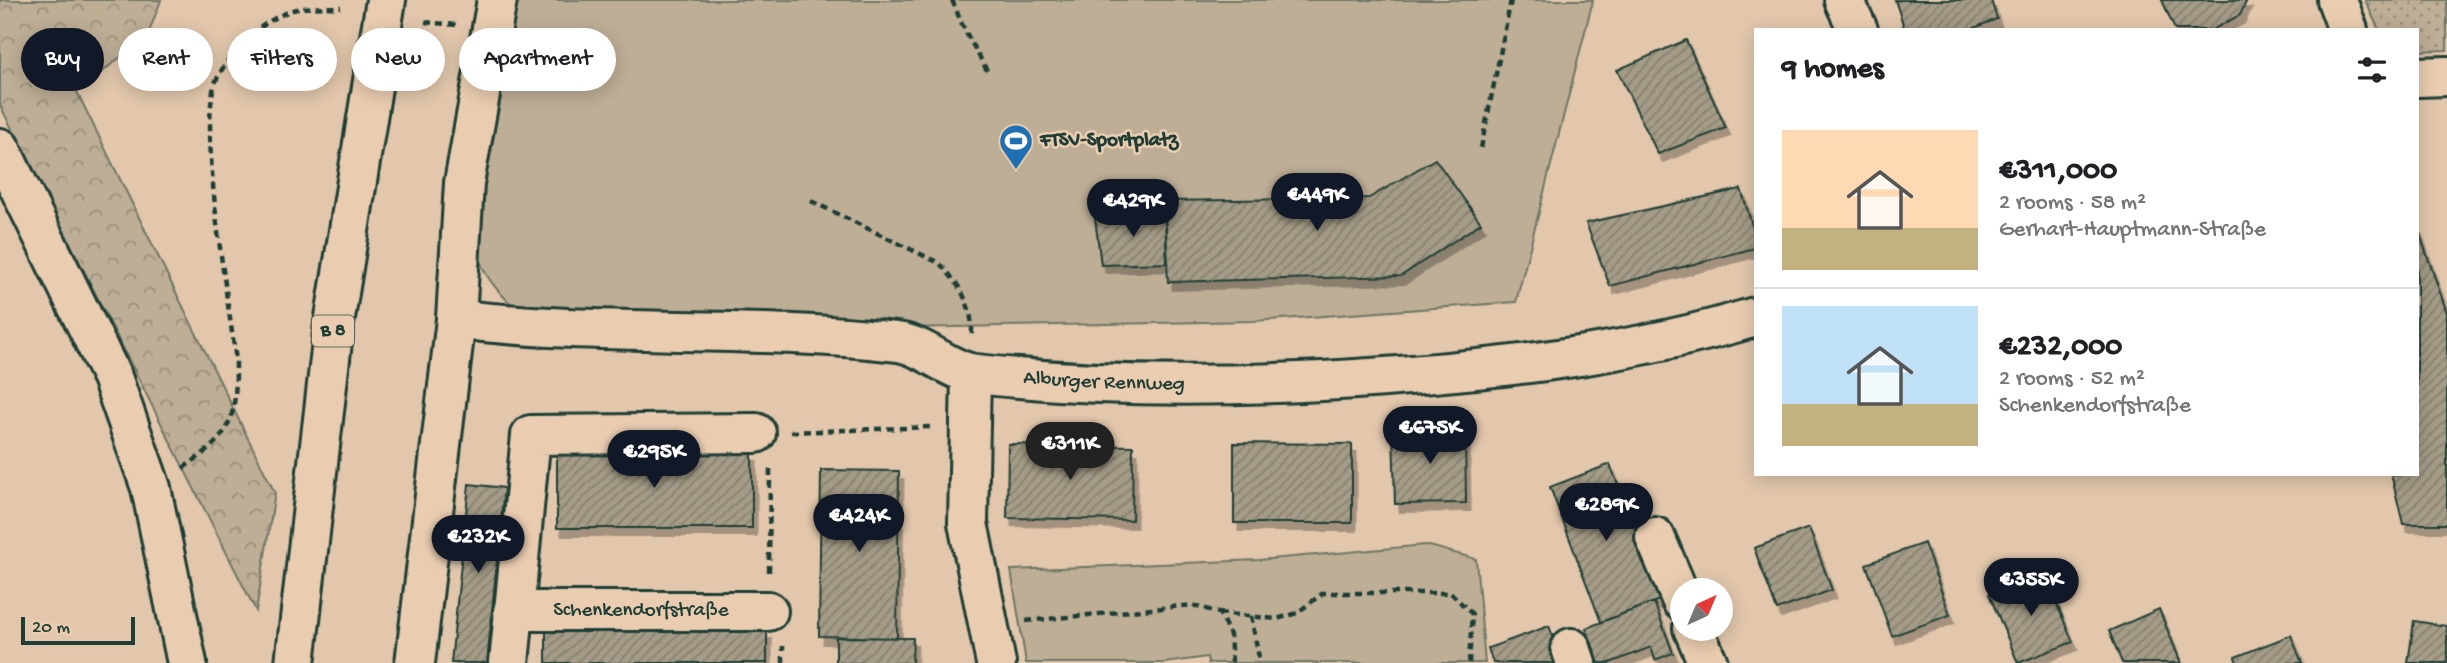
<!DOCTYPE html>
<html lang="en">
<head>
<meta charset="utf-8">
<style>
  body { margin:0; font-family:"Gochi Hand",sans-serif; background:#f2f2f2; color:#202124; height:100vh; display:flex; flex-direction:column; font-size:26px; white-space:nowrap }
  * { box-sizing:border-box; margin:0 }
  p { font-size:23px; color:#757577 }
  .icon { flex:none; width:38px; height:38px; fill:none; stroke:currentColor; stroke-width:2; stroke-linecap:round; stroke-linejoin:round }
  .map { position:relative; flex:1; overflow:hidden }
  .sheet { position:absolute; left:1754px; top:28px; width:665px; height:448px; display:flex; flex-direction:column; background:#fff; border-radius:0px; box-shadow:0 4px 18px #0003 }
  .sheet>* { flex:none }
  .hud { position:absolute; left:21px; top:28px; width:665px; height:63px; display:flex; gap:14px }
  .needle { width:46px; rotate:44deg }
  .controls { position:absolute; left:1670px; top:578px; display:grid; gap:14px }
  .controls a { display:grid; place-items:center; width:63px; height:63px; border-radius:50%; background:#fff; box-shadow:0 4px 18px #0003; font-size:35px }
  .scale { position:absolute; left:21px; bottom:18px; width:114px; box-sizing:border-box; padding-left:7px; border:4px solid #1f3d34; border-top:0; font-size:19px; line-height:24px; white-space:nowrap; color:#1f3d34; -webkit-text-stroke:5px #eacdb1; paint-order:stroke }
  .price { position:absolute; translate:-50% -60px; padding:0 16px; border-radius:24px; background:#111827; color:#fff; font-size:23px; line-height:46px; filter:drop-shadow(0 2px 4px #0008) }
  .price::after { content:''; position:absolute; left:50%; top:42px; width:21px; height:16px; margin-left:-10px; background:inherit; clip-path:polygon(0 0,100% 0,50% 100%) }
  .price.current { background:#222; color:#fff }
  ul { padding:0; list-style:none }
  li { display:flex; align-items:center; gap:21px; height:175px; padding:0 28px }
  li+li { border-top:2px solid #e0e0e0 }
  li span { display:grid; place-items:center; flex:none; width:196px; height:140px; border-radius:0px; color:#555 }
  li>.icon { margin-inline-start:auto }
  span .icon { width:84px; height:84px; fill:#fffc; stroke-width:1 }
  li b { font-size:30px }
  h2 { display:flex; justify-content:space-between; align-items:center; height:84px; padding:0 28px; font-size:30px }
  .tag { padding:0 24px; border-radius:32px; background:#fff; box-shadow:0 4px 18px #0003; font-size:24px; line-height:63px }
  .tag.current { background:#111827; color:#fff }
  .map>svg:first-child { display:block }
  .grass { fill:url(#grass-dots); stroke:#6e7665; stroke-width:2 }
  .forest { fill:url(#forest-crowns); stroke:#6e7665; stroke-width:2 }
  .park { fill:#beae96; stroke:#6e7665; stroke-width:2 }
  .building { fill:url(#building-hatch); stroke:#1f3d34; stroke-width:2; filter:url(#shadow) }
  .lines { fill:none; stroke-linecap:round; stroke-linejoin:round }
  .minor-casing { stroke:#1f3d34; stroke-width:44 }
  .major-casing { stroke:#1f3d34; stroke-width:44 }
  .path { stroke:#1f3d34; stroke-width:4.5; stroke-dasharray:7 5; stroke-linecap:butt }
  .minor { stroke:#eacdb1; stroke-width:38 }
  .major { stroke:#eacdb1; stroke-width:38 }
  .labels { text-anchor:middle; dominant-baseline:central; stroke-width:5; stroke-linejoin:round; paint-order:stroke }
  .shield { fill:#eacdb1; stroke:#5c685a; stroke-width:2 }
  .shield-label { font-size:19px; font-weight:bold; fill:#1f3d34 }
  .poi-label { font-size:21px; font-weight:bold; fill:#1f3d34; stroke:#eacdb1; text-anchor:start }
  .street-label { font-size:21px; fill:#1f3d34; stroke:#eacdb1 }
</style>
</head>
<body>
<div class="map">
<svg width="2447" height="663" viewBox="0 0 2447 663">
  <defs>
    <pattern id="grass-dots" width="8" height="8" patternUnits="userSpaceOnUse" patternTransform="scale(1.75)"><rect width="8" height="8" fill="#beae96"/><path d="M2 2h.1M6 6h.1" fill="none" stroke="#9a8f7b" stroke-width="1.8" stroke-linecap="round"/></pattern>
    <pattern id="forest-crowns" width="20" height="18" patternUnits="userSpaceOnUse" patternTransform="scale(1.75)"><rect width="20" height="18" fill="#beae96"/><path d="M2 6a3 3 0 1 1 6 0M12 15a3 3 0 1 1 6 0" fill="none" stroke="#9a8f7b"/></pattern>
    <pattern id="building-hatch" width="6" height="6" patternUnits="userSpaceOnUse" patternTransform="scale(1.75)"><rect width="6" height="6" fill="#a59c87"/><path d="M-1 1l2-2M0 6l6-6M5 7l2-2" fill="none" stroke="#86806f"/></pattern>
    <filter id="shadow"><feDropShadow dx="4.5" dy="8" stdDeviation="0" flood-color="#0004"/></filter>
  </defs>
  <rect width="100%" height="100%" fill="#e2c7ac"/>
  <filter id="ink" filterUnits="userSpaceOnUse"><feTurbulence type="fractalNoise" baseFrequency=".0143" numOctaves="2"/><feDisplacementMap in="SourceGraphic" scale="14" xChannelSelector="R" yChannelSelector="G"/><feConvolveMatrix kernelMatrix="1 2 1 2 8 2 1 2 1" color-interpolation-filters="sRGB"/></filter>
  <g filter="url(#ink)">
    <path class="grass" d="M2365,0h82v50l-30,1v-21h-38z"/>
    <path class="forest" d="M0,0h161l-13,35 -71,57 198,401 -19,118 -256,-506z"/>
    <path class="park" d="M514,0h1079l-77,302 -262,19 -347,7 -394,-22c-22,-21 -34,-37 -39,-68z
      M1426,545l50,14 9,104h-277l-1,-6 -42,6h-139l-15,-93 247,-10z"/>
    <path class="building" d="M1895,0h96l6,19 -28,11h-64z
      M2162,0h85l-7,15 -28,15h-37z
      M1686,40l40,88 -68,26 -41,-84z
      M1435,159l46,64 -80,53 -233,6 -4,-81 205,-3z
      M1741,189l14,46v13l-145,38 -24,-63z
      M1165,212l3,51 -67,2 -6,-47z
      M2417,226l30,87v211h-44l-12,-50h26z
      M1465,428l1,75 -71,1 -2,-74z
      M1234,443l118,1v79h-118z
      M1008,444l125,2 -1,74 -125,-2z
      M557,452l195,1v75h-195z
      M1610,464l52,135 -61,23 -51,-135z
      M821,470l78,1 -2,167 -78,-2z
      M469,484l35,4 -17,175h-36z
      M1809,528l23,62 -55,20 -23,-62z
      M1924,543l26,72 -58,21 -26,-72z
      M2043,572l30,70 -55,21 -29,-69z
      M1654,602l19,51 -18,7 -4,-13 -41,16h-11l-13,-35z
      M2159,609l22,54h-59l-13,-32z
      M2414,621l33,5v37h-39z
      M1549,626l14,37h-70l-5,-15z
      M546,630l221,1v32h-221z
      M2291,635l11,28h-65l-2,-6z
      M836,637l77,1 -1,25h-76z"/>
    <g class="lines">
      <g class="minor-casing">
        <g id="minor">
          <path d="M1844,0l14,30"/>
          <path d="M2337,0l11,30"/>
          <path d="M2417,77l30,-1"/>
          <path d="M0,148l112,229 39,111 36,175"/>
          <path id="s1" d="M456,319c146,18 294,6 441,23 28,3 51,29 79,32 136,15 273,13 409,3 124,-9 251,-24 370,-60"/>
          <path d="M971,374l-3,149 28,140"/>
          <path d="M1655,537l27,64"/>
          <path id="s2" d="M513,611h255"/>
          <path d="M1693,628l15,35"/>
          <path d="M1571,648l5,15"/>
          <path d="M415,663l41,-344 8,-136 33,-183"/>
          <path d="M509,663l22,-228 225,-2"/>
        </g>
      </g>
      <g class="major-casing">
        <path id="major" d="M295,663l39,-339 52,-324"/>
      </g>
      <path class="path" d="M952,0l12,29 25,45
        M425,22l31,3
        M1481,148l30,-148
        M811,201l128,62c20,20 34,42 33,72
        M791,432l142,-5
        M183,468c50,-33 53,-49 53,-107 -7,-56 -39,-235 -20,-280 14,-31 45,-60 77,-71 14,-4 33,-2 48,-3
        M769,572l1,-103
        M1219,613l58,6 20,-6 26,-20h128l21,21 -3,49
        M1251,616l9,47
        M1026,621l167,-16 26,8 11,22 2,28
        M783,663v-17"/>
      <use href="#minor" class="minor"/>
      <use href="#major" class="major"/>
    </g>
  </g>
  <defs>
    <g id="stadium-pin" transform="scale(1.75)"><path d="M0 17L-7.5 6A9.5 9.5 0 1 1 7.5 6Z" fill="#1f6fb2" stroke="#eacdb1"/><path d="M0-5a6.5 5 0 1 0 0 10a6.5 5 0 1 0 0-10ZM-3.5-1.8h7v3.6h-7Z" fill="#fff"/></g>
  </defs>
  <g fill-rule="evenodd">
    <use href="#stadium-pin" x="1016" y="141"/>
  </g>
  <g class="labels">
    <rect class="shield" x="312" y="315.5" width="42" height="31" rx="5"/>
    <g class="shield-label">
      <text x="333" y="331">B 8</text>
    </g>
    <g class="poi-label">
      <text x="1040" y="141">FTSV-Sportplatz</text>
    </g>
    <g class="street-label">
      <text stroke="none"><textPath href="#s1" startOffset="656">Alburger Rennweg</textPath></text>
      <text stroke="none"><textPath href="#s2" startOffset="128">Schenkendorfstraße</textPath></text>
    </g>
  </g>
</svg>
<div class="controls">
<a><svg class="needle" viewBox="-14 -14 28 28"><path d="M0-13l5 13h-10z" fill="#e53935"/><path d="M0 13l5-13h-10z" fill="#757577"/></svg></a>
</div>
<div class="scale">20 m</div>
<b class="price" style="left:1317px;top:233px">€449K</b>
<b class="price" style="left:1133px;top:239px">€429K</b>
<b class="price" style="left:1430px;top:466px">€675K</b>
<b class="price current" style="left:1070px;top:482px">€311K</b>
<b class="price" style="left:654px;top:490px">€295K</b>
<b class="price" style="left:1606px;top:543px">€289K</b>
<b class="price" style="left:859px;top:554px">€424K</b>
<b class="price" style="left:478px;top:575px">€232K</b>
<b class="price" style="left:2031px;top:618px">€355K</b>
<div class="hud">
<a class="tag current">Buy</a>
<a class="tag">Rent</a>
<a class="tag">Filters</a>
<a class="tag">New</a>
<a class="tag">Apartment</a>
</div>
<section class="sheet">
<h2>9 homes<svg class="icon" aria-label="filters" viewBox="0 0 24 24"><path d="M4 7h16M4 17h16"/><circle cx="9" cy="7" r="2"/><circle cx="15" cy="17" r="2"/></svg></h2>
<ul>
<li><span style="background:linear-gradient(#ffd9b3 70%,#c2b280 0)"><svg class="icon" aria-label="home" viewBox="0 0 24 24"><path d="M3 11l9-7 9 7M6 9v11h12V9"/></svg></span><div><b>€311,000</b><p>2 rooms · 58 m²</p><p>Gerhart-Hauptmann-Straße</p></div></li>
<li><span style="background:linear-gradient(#bfe0f5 70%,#c2b280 0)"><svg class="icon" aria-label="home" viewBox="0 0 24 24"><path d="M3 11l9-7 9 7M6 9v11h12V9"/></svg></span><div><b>€232,000</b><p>2 rooms · 52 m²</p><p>Schenkendorfstraße</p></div></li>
</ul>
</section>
</div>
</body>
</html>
